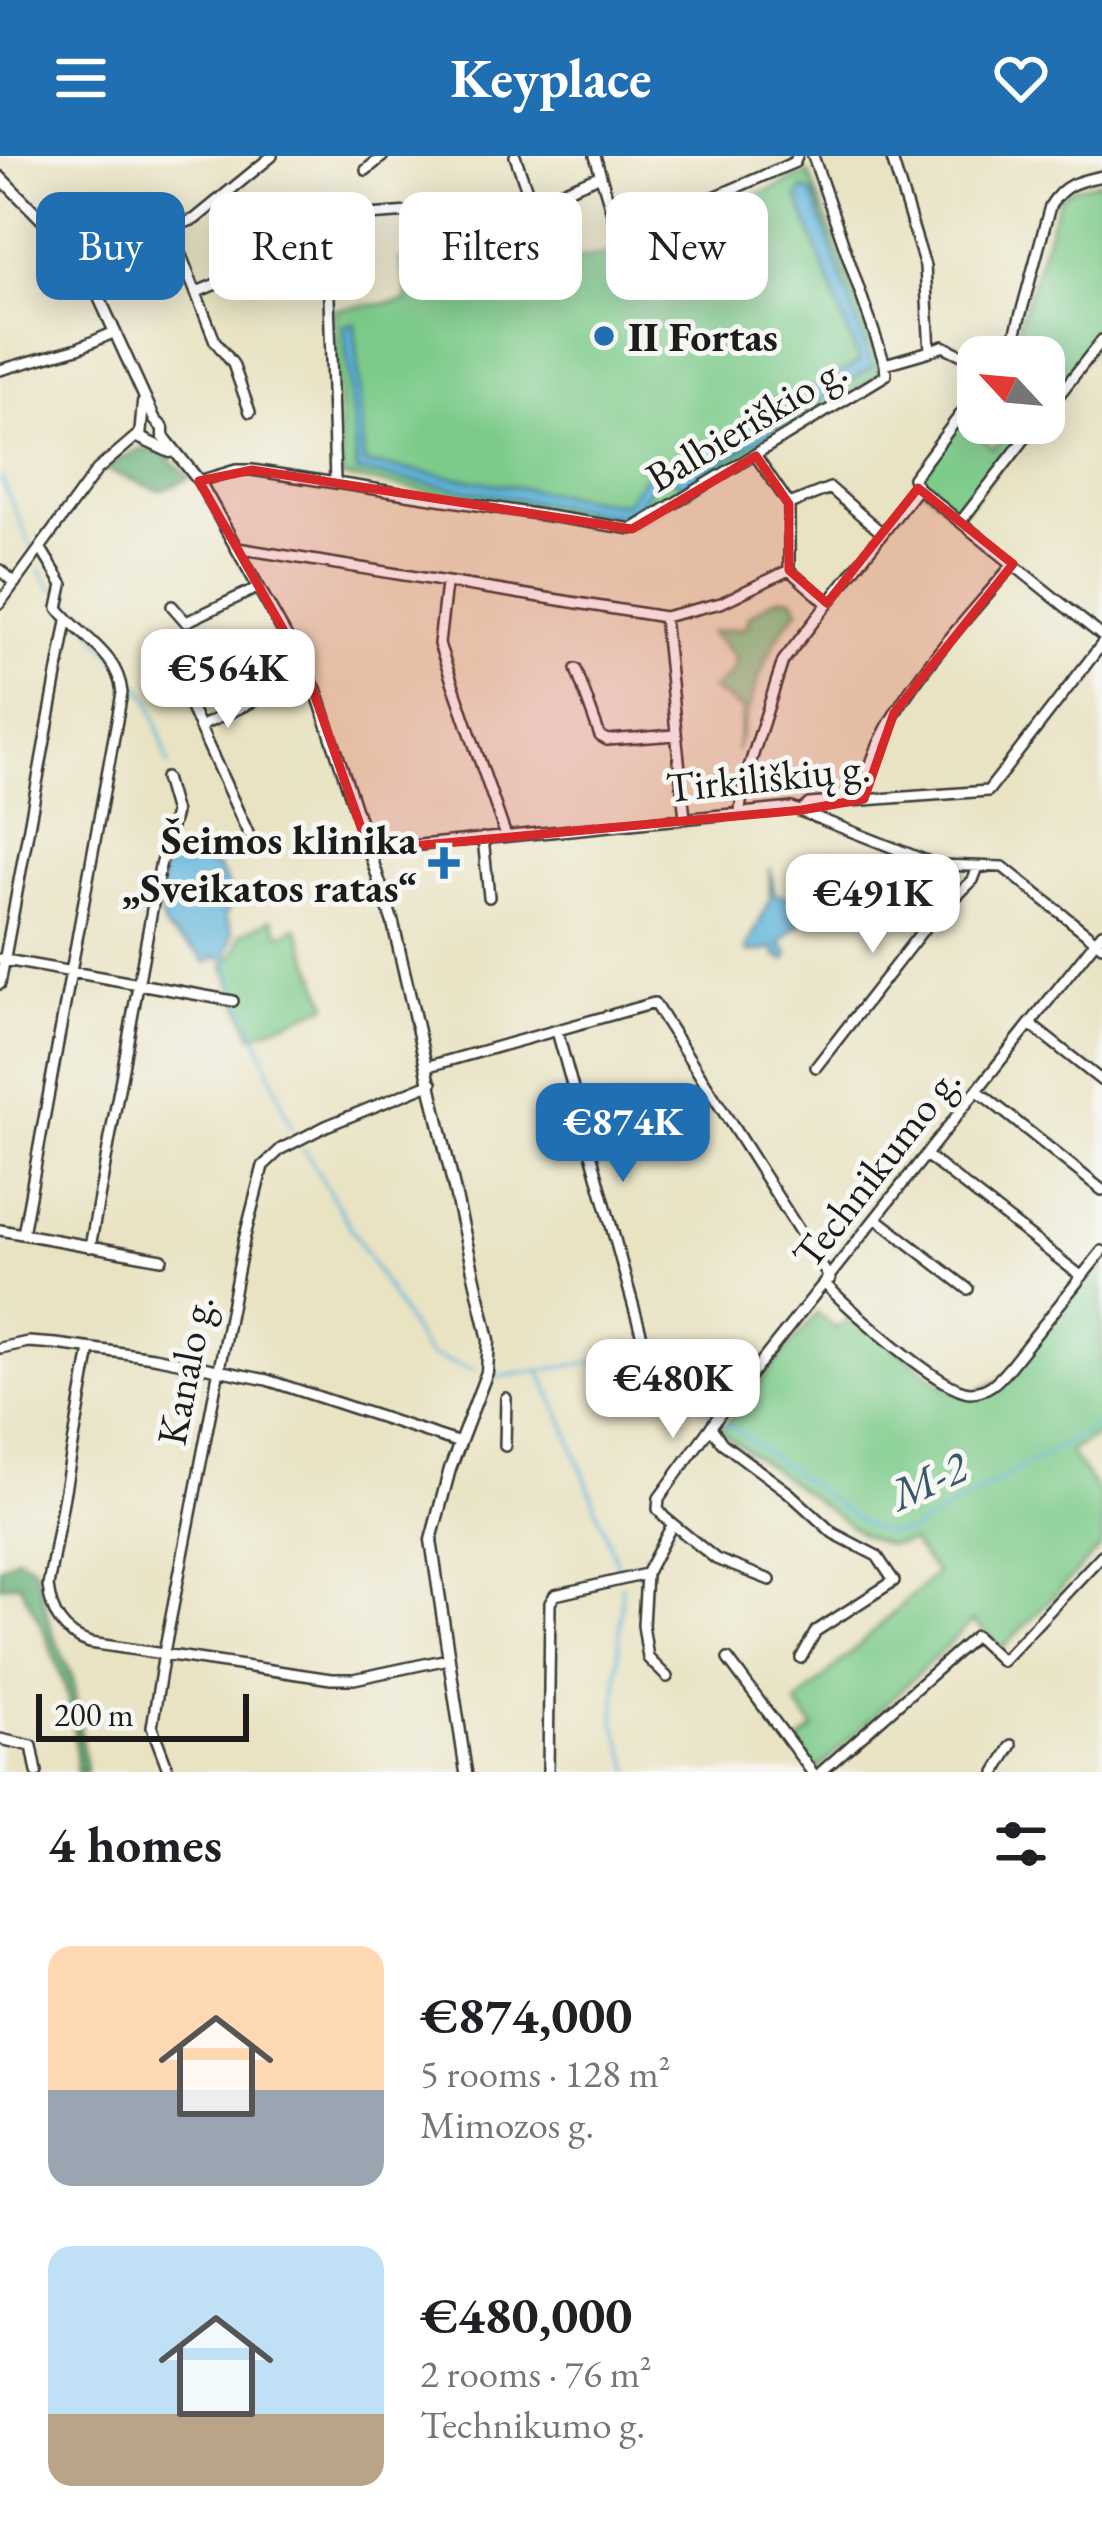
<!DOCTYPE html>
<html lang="en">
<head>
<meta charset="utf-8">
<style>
  body { margin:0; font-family:"EB Garamond",serif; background:#f2f2f2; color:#202124; height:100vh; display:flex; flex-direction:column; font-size:45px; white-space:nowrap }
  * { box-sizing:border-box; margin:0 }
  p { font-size:39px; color:#757577 }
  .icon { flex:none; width:66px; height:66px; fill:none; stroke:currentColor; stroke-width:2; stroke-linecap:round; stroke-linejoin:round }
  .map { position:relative; height:1616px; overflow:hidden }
  .panel { display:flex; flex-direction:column; background:#fff; flex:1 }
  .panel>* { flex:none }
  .guide { position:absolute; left:36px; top:36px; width:1032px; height:108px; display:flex; gap:24px }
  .needle { width:78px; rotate:296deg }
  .fabs { position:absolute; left:957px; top:180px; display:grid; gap:24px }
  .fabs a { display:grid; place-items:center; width:108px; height:108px; border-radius:24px; background:#fff; box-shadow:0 6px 30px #0003; font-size:60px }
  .scale { position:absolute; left:36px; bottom:30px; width:213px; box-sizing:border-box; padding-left:12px; border:6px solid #1c1c1c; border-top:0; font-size:33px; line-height:42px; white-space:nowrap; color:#1c1c1c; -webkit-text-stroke:9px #f6f6f2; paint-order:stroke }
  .price { position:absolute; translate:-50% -102px; padding:0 27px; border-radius:24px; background:#fff; color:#222; font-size:39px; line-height:78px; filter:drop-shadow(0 3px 6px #0008) }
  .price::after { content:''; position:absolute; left:50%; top:72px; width:36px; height:27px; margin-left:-18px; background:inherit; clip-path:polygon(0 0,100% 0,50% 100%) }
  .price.on { background:#1f6fb2; color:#fff }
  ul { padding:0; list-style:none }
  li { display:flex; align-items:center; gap:36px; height:300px; padding:0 48px }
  li span { display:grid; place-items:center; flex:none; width:336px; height:240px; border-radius:24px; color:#555 }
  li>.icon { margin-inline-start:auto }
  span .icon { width:144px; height:144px; fill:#fffc; stroke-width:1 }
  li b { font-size:51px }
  h2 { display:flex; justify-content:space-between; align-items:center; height:144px; padding:0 48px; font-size:51px }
  .pill { padding:0 42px; border-radius:24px; background:#fff; box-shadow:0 6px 30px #0003; font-size:42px; line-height:108px }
  .pill.on { background:#1f6fb2; color:#fff }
  header { display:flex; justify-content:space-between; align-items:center; height:156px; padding:0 48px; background:#1f6fb2; color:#fff; font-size:54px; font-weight:700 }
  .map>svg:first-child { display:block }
  .green { fill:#7dcb8a; stroke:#4c7453; stroke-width:3 }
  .forest { fill:#66af76; stroke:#416649; stroke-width:3 }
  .water { fill:#5db3da; stroke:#3c687b; stroke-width:3 }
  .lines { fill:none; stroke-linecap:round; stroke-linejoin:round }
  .stream { stroke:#5db3da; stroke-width:3 }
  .minor-casing { stroke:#3b3a35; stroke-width:14 }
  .major-casing { stroke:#3b3a35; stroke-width:15 }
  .minor { stroke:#fff; stroke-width:9 }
  .major { stroke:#fff; stroke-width:10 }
  .marked { fill:#d62828; fill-opacity:0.2; stroke:#d62828; stroke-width:9; stroke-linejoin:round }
  .poi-dot { fill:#1f6fb2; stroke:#f6f6f2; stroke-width:4.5 }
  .labels { text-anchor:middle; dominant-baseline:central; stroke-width:10; stroke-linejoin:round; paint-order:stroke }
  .poi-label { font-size:42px; font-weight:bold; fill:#1c1c1c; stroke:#f6f6f2; text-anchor:start }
  .street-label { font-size:42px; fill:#1c1c1c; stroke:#f6f6f2 }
  .water-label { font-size:45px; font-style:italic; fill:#365868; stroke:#f6f6f2 }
</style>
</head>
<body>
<header><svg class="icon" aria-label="menu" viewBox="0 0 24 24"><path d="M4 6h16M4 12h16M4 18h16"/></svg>Keyplace<svg class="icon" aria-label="heart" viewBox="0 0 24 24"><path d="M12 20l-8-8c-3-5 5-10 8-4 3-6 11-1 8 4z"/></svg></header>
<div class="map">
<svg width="1102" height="1616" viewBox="0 0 1102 1616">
  <rect width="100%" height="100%" fill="#f6f6f2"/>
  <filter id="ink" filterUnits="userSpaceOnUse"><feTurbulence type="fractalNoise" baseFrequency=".00833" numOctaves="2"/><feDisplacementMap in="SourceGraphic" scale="24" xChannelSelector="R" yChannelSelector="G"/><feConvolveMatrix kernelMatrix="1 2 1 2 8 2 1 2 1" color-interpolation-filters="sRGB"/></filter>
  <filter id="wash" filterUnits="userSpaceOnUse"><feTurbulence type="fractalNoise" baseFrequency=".004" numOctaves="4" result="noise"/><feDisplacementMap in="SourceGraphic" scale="48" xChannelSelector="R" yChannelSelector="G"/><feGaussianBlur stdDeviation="2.7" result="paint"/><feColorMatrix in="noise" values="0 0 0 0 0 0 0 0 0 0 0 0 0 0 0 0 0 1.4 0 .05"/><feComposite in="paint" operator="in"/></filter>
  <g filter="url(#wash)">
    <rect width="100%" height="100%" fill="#e9e3c3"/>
    <path class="green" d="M809,17l72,189 -3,15 -247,148 -289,-48 -7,-168 73,-8 -8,-41 146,2 81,-10z
      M1102,25v155l-58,73v-52h-36l51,-158 14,-11z
      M978,240c-2,18 -2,41 15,52l10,-10 1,-15h29l-69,86 -9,4 -36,-28 -2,-5z
      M786,441l8,2 5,11c-34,31 -50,99 -63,142l7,-42 -31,-20 20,-18 4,-14 -26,-25 37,-6 2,-11 26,-17z
      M272,763l9,16 16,-8 31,78 -76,31 -28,-71 12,-14 5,-17z
      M1102,1105v171l-33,20 33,45v49l-99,102 -30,-27 -156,149 -19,-27 16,-15 -18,-24 140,-131 -25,-31 -23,3 -24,-9 -144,-105 97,-118 20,16 16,-15 92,73 26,8 38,-20z"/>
    <path class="forest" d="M139,293l23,3 28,26 -27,12 -8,-1 -53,-21z
      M17,1400l18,12 17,63 21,48 13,93h-9l-4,-55 -10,-36 -21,-55 -23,-43 -19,3v-19z"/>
    <path class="water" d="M803,33l10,5 60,173 -186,118 -27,-9 -32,42 -271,-46 -13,-147 11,-2 9,140 259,41c27,-32 30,-46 75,-47l161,-95 -61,-164z
      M193,691l7,5 6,11 12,4c11,18 18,31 7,49l8,17 -7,26 -12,-2 -8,6c-10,-15 -23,-20 -36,-30 -18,-14 -13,-67 5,-80 6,-3 12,-4 18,-6z
      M770,712l5,27 21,3 9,12 -2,10 -23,24 9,9 -3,7 -9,-3 -3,-8 -25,4 -3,-4 24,-49z"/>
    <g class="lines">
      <path class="stream" d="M0,321l32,70
        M39,413l14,21
        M67,443l83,101 19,65
        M225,799l66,172
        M304,993l119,199 8,8 44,14
        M540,1215l24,51 57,152
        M492,1219l6,2 135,-21 11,4 66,52
        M726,1267l139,102 22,8h20l195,-111
        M622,1429l-7,139 17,48"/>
    </g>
  </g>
  <g filter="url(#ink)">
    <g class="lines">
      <g class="minor-casing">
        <path id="minor" d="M515,0l15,43
          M595,0l26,87
          M366,14l17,-14
          M617,70l58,-12 120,-52 2,-6
          M53,71l10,-6 37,17 7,12
          M171,74l44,111 18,23 17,48
          M82,104l113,-41 77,-63
          M197,136l130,-55
          M930,195l13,-5 29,14
          M1003,201l11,-18 36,-133c13,-22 28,-25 52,-30
          M885,208l45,-13 -5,-85 -34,-110
          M0,214l78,-22 37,-16
          M978,235l-65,87 5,10 184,148
          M1044,258l58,-74
          M756,300l33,48
          M335,324l-8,-243 13,-17 15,-4 136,-10 71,-15 37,-15
          M199,325l37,-11h16l380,59 254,-154 -1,-11 -72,-208
          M962,364l75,-97
          M237,392l427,69 57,-14 68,-33v-66l41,-16 52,45
          M0,414l15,13
          M789,414l38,33
          M446,428l-7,60 67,192
          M0,447l97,-133 42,-36
          M172,450l14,16 73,-35
          M664,461l21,201
          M164,493l84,184
          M576,513l24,67 7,4 69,-5
          M201,570l108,-51
          M864,643c4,-80 99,-174 149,-235
          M802,654l7,-6 179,-13 114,-147
          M740,655l3,-25 40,-125 135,-173
          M483,682l6,59
          M369,694l423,-42 145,57 66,2 99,79
          M0,803l233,42
          M0,828l67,-363
          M1031,869l71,56
          M557,875l89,320 77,59
          M429,910l225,-63 176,276
          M816,911l110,-141 47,-46 5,-13
          M978,935l124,99
          M927,1000l154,120
          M877,1063l91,70
          M0,1074l162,29
          M23,1078l99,-541c-4,-41 -42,-56 -64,-85l5,-23 -22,-36
          M90,1091l70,-381 15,-53 -10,-35
          M826,1129c23,23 115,106 144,107 18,0 28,-11 39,-24l93,-117
          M0,1192l28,-6 28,2 97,13 114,23 193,63
          M90,1193l-42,237c3,28 15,48 42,57l241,36h23l94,-20
          M711,1271l11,16 66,49 45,41 44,23 17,25 -78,50 -15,27
          M505,1290l1,-48
          M770,1424l-54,-21 -52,-42 -6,-8 1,-11 64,-88 379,-477
          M728,1503l84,113
          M667,1521l-19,-19 -5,-33 3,-51 26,-49
          M0,1583l32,7 5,26
          M169,1616l-17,-45 12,-74 80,-413 19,-74 18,-17 45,-23 106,-43
          M548,1616l2,-169 5,-8 91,-21
          M821,1616l154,-136 27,25 100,-106
          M996,1616l16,-27"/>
      </g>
      <g class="major-casing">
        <path id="major" d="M0,21l82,83 73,160 8,8v8l36,45 117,209 77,233 96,417 -2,32 -37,97 -19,71 35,232
          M143,247l-3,35 30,14"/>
      </g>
      <use href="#minor" class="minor"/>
      <use href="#major" class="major"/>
    </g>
  </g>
  <path class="marked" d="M756,300l33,48v66l38,33 91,-115 95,76 -119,149 -30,86 -62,11 -433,40 -64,-182 -106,-187 53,-11 380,59z"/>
  <g class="poi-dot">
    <circle cx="604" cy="180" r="12"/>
    <path d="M438 689h12v12h12v12h-12v12h-12v-12h-12v-12h12z"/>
  </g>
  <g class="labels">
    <g class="poi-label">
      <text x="628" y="180">II Fortas</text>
      <text x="417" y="683" text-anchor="end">Šeimos klinika<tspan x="417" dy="48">„Sveikatos ratas“</tspan></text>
    </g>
    <g class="street-label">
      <text transform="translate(746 267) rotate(-31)">Balbieriškio g.</text>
      <text transform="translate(768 621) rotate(-6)">Tirkiliškių g.</text>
      <text transform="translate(876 1011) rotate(-52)">Technikumo g.</text>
      <text transform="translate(185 1214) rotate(-79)">Kanalo g.</text>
    </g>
    <g class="water-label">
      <text transform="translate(928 1324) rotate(-25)">M-2</text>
    </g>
  </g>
</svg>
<div class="fabs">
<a><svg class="needle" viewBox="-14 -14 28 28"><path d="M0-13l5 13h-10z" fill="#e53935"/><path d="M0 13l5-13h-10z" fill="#757577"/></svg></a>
</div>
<div class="scale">200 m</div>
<b class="price" style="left:228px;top:575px">€564K</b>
<b class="price" style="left:873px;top:800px">€491K</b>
<b class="price on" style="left:623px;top:1029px">€874K</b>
<b class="price" style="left:673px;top:1285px">€480K</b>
<div class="guide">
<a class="pill on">Buy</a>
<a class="pill">Rent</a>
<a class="pill">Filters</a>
<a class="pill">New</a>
</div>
</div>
<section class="panel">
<h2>4 homes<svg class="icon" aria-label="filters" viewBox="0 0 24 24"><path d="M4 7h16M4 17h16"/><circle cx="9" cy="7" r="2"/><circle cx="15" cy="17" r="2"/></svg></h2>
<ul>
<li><span style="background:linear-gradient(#ffd9b3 60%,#9aa5b1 0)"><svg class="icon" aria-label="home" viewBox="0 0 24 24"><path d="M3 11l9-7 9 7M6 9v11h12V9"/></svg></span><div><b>€874,000</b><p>5 rooms · 128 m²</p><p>Mimozos g.</p></div></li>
<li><span style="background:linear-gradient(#bfe0f5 70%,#b9a48a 0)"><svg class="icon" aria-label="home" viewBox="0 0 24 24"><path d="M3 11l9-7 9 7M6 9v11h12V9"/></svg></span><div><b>€480,000</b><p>2 rooms · 76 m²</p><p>Technikumo g.</p></div></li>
</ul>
</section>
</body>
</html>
